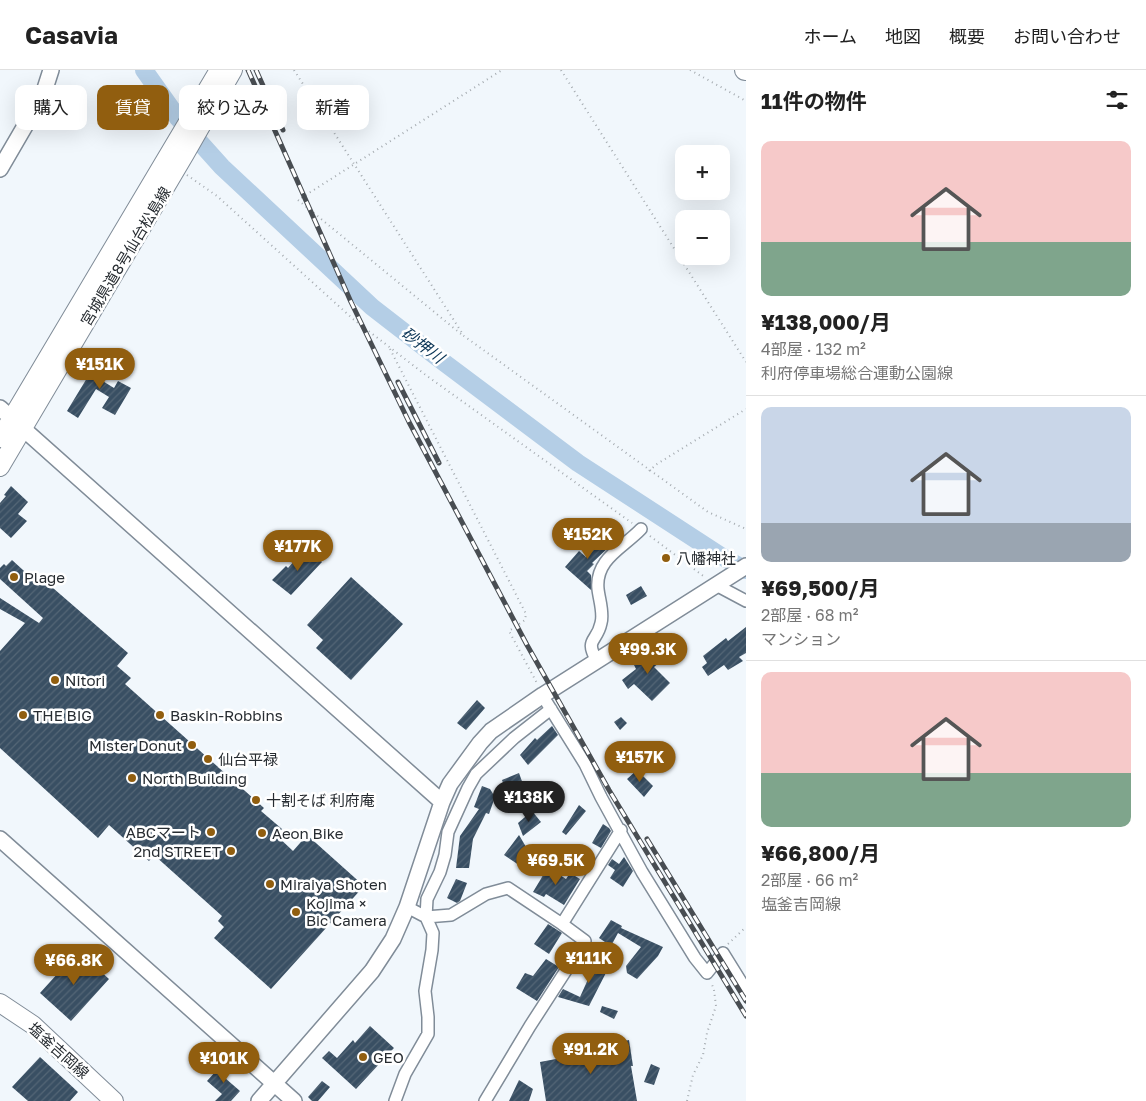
<!DOCTYPE html>
<html lang="ja">
<head>
<meta charset="utf-8">
<style>
  body { margin:0; font-family:"Golos Text","Noto Sans JP",sans-serif; background:#f2f2f2; color:#222; height:100vh; display:flex; flex-direction:column; font-size:19px; white-space:nowrap }
  * { box-sizing:border-box; margin:0 }
  p { font-size:16px; color:#767676 }
  .icon { flex:none; width:28px; height:28px; fill:none; stroke:currentColor; stroke-width:2; stroke-linecap:round; stroke-linejoin:round }
  .map { position:relative; flex:1; overflow:hidden }
  .drawer { display:flex; flex-direction:column; background:#fff; width:400px }
  .drawer>* { flex:none }
  .banner { position:absolute; left:15px; top:15px; width:475px; height:45px; display:flex; gap:10px }
  .buttons { position:absolute; left:675px; top:75px; display:grid; gap:10px }
  .buttons a { display:grid; place-items:center; width:55px; height:55px; border-radius:10px; background:#fff; box-shadow:0 5px 20px #0002; font-size:25px }
  .price { position:absolute; translate:-50% -42px; padding:0 11px; border-radius:18px; background:#915e0f; color:#fff; font-size:16px; line-height:32px; filter:drop-shadow(0 1px 2px #0008) }
  .price::after { content:''; position:absolute; left:50%; top:30px; width:15px; height:11px; margin-left:-8px; background:inherit; clip-path:polygon(0 0,100% 0,50% 100%) }
  .price.current { background:#222; color:#fff }
  ul { padding:0; list-style:none }
  li { display:grid; align-content:center; gap:10px; height:265px; padding:0 15px }
  li+li { border-top:1px solid #e0e0e0 }
  li span { display:grid; place-items:center; height:155px; border-radius:10px; color:#555 }
  li>.icon { margin-inline-start:auto }
  span .icon { width:90px; height:90px; fill:#fffc; stroke-width:1 }
  li b { font-size:21px }
  h2 { display:flex; justify-content:space-between; align-items:center; height:60px; padding:0 15px; font-size:21px }
  .chip { padding:0 18px; border-radius:10px; background:#fff; box-shadow:0 5px 20px #0002; font-size:18px; line-height:45px }
  .chip.current { background:#915e0f; color:#fff }
  header { display:flex; align-items:center; gap:30px; box-sizing:border-box; height:70px; padding:0 25px; background:#fff; border-bottom:1px solid #e0e0e0 }
  header strong { font-size:24px }
  nav { display:flex; gap:28px; margin-inline-start:auto; font-size:18px }
  main { display:flex; flex:1; min-height:0 }
  .map>svg:first-child { display:block }
  .lines { fill:none; stroke-linecap:round; stroke-linejoin:round }
  .river { stroke:#b4cee6; stroke-width:18 }
  .building { fill:url(#building-hatch) }
  .street-casing { stroke:#808c98; stroke-width:14 }
  .secondary-casing { stroke:#808c98; stroke-width:18 }
  .primary-casing { stroke:#808c98; stroke-width:20 }
  .highway-casing { stroke:#808c98; stroke-width:22 }
  .path { stroke:#a5abb0; stroke-width:2; stroke-dasharray:1 4; stroke-linecap:butt }
  .street { stroke:#fff; stroke-width:11 }
  .secondary { stroke:#fff; stroke-width:15 }
  .primary { stroke:#fff; stroke-width:18 }
  .highway { stroke:#fff; stroke-width:20 }
  .rail-casing { stroke:#484d52; stroke-width:5 }
  .rail { stroke:#fff; stroke-width:3; stroke-dasharray:9; stroke-linecap:butt }
  .poi-dot { fill:#915e0f; stroke:#fff; stroke-width:2 }
  .labels { text-anchor:middle; dominant-baseline:central; stroke-width:5; stroke-linejoin:round; paint-order:stroke }
  .street-label { font-size:15px; fill:#272c31; stroke:#fff }
  .poi-label { font-size:15px; fill:#272c31; stroke:#fff; text-anchor:start }
  .water-label { font-size:16px; font-style:italic; fill:#0b3556; stroke:#fff }
</style>
</head>
<body>
<header>
<strong>Casavia</strong>
<nav><a>ホーム</a><a>地図</a><a>概要</a><a>お問い合わせ</a></nav>
</header>
<main>
<div class="map">
<svg width="746" height="1031" viewBox="0 0 746 1031">
  <defs>
    <pattern id="building-hatch" width="6" height="6" patternUnits="userSpaceOnUse" patternTransform="scale(1.25)"><rect width="6" height="6" fill="#394f63"/><path d="M-1 1l2-2M0 6l6-6M5 7l2-2" fill="none" stroke="#546676"/></pattern>
  </defs>
  <rect width="100%" height="100%" fill="#f1f7fc"/>
  <g class="lines">
    <path class="river" d="M144,0l34,48 44,49 150,140 62,48 144,108 143,93 25,14"/>
  </g>
  <path class="building" d="M101,285l11,6 -11,19 13,8 4,-7 13,7 -16,27 -13,-7 7,-11 -13,-8 -18,29 -11,-7z
    M11,416l17,16 -10,12 9,7 -16,17 -11,-10v-25l6,-7 -2,-1z
    M597,461l14,14 -19,18 2,1 -7,7 4,4v15l-26,-23 14,-16 7,6 11,-10 -8,-7z
    M307,477l15,15 -31,33 -19,-15 14,-14 2,2z
    M12,490l22,20 4,-5 90,78 -11,13 14,12 -6,6 139,124 -3,3 21,18 -6,6 17,16 14,-16 57,51 -93,103 -57,-51 10,-11 -6,-6 4,-5 -68,-61 -5,6 -40,-36 -11,13 -98,-90v-97l25,-28 -25,-14v-11l39,25 4,-5 -43,-39v-11l4,-4 2,2z
    M351,507l52,47 -52,56 -35,-32 7,-8 -16,-15z
    M641,516l6,10 -16,9 -5,-10z
    M746,557v26l-7,4 4,4 -15,9 -4,-5 -16,11 -6,-9 5,-4 -4,-7 23,-18 2,3z
    M655,576l10,12 -11,9 16,16 -18,18 -18,-17 -6,5 -6,-9 14,-11 -3,-6z
    M477,630l8,8 -19,22 -9,-7z
    M621,647l6,6 -7,7 -6,-8z
    M552,656l6,9 -30,30 -8,-10 15,-17 2,2z
    M637,700l16,16 -9,11 -17,-18z
    M519,703l5,14 -12,6 -2,-6 -5,1 -3,-8z
    M482,716l8,3 5,8 -6,17 -3,-1 -13,26 -4,29h-13l4,-32 19,-27 -5,-2z
    M579,735l7,6 -20,24 -4,-3z
    M532,741l9,11 -18,14 -5,-13z
    M603,754l6,4 2,3 -10,17 -9,-5z
    M519,765l10,17 -10,13 -15,-10z
    M624,787l9,14 -10,16 -13,-9 5,-8 -7,-5 4,-6 7,5z
    M548,797l18,12 4,-6 10,6 -16,26 -18,-11 -2,3 -11,-5z
    M456,809l11,4 -7,18 -3,2 -10,-5z
    M611,850l11,6 -1,2 42,19 -5,9 -21,23 -10,-6 -1,-7 15,-19 -23,-14 -7,13 -12,-8z
    M548,854l14,9 -13,21 -15,-10z
    M78,881l31,28 -38,42 -31,-28z
    M598,887l13,6 -22,43 -31,-9 5,-8 17,8z
    M546,889l13,8 -22,34 -21,-13 9,-15 8,3z
    M602,936l16,5 -4,8 -14,-7z
    M370,956l24,22 -38,41 -34,-31 7,-7 8,7 16,-18 2,3z
    M629,970l4,26h-2l6,35h-91l-6,-39 37,-7 -1,-5z
    M40,987l38,35 -8,9h-42l-16,-14z
    M224,992l8,8 -7,8 15,13 -9,10h-16l7,-7 -15,-13z
    M651,994l9,4 -6,17 -10,-3z
    M519,1010l14,9 -4,12h-20z
    M322,1011l8,6 -12,14h-6l-4,-4z"/>
  <g class="lines">
    <g class="street-casing">
      <path id="street" d="M716,515l30,16
        M597,591c-13,-23 0,-18 4,-38 3,-10 -2,-24 -3,-34 -3,-30 25,-41 43,-60
        M547,633l38,61 16,33 41,75 53,86 12,15 16,-20 23,37
        M407,837l19,10 25,-2 35,-21 22,-6 54,36
        M395,1031l10,-27 23,-40v-17l-3,-26 7,-41 1,-17 -7,-16 1,-18 13,-27 5,-17 3,-23 20,-44 8,-14 38,-36 37,-29
        M485,1031l45,-75 55,-85 -23,-17 59,-94"/>
    </g>
    <g class="secondary-casing">
      <path id="secondary" d="M0,99l43,-74 8,-25
        M0,338l442,394
        M0,769l294,262
        M259,1031l113,-130 21,-32 14,-32 35,-105 8,-18 30,-41 11,-12 52,-36 203,-129"/>
    </g>
    <g class="primary-casing">
      <path id="primary" d="M0,368l219,-368
        M0,397l185,-313 48,-84
        M0,933l33,22 81,76"/>
    </g>
    <g class="highway-casing">
      <path id="highway" d="M745,0h1"/>
    </g>
    <path class="path" d="M294,0l170,266 244,176 38,17
      M561,0l185,292
      M690,0l56,31
      M187,105l30,21 136,123 74,57 205,147
      M461,264l-163,-134 204,-130
      M390,279l136,265 -1,6 -16,11 29,54
      M649,401l8,-7 89,-55
      M650,466l56,42
      M728,874l18,-17
      M687,1031l6,-26 10,-20 4,-22 9,-27 -2,-16 -3,-8"/>
    <use href="#street" class="street"/>
    <use href="#secondary" class="secondary"/>
    <use href="#primary" class="primary"/>
    <use href="#highway" class="highway"/>
    <g class="rail-casing">
      <path id="rail" d="M248,0l103,232 58,120 118,223 82,145 137,226
        M256,0l27,60
        M398,312l41,81
        M647,769l99,162"/>
    </g>
    <use href="#rail" class="rail"/>
  </g>
  <g class="poi-dot">
    <circle cx="666" cy="488" r="5"/>
    <circle cx="14" cy="507" r="5"/>
    <circle cx="55" cy="610" r="5"/>
    <circle cx="23" cy="645" r="5"/>
    <circle cx="160" cy="645" r="5"/>
    <circle cx="192" cy="675" r="5"/>
    <circle cx="208" cy="689" r="5"/>
    <circle cx="132" cy="708" r="5"/>
    <circle cx="256" cy="730" r="5"/>
    <circle cx="211" cy="762" r="5"/>
    <circle cx="262" cy="763" r="5"/>
    <circle cx="231" cy="781" r="5"/>
    <circle cx="270" cy="814" r="5"/>
    <circle cx="296" cy="842" r="5"/>
    <circle cx="363" cy="987" r="5"/>
  </g>
  <g class="labels">
    <g class="street-label">
      <text transform="translate(125 186) rotate(-59)">宮城県道8号仙台松島線</text>
      <text transform="translate(59 980) rotate(42)">塩釜吉岡線</text>
    </g>
    <g class="poi-label">
      <text x="676" y="488">八幡神社</text>
      <text x="24" y="507">Plage</text>
      <text x="65" y="610">Nitori</text>
      <text x="33" y="645">THE BIG</text>
      <text x="170" y="645">Baskin-Robbins</text>
      <text x="182" y="675" text-anchor="end">Mister Donut</text>
      <text x="218" y="689">仙台平禄</text>
      <text x="142" y="708">North Building</text>
      <text x="266" y="730">十割そば 利府庵</text>
      <text x="201" y="762" text-anchor="end">ABCマート</text>
      <text x="272" y="763">Aeon Bike</text>
      <text x="221" y="781" text-anchor="end">2nd STREET</text>
      <text x="280" y="814">Miraiya Shoten</text>
      <text x="306" y="833">Kojima ×<tspan x="306" dy="17">Bic Camera</tspan></text>
      <text x="373" y="987">GEO</text>
    </g>
    <g class="water-label">
      <text transform="translate(423 275) rotate(37)">砂押川</text>
    </g>
  </g>
</svg>
<div class="buttons">
<a>+</a>
<a>−</a>
</div>
<b class="price" style="left:100px;top:320px">¥151K</b>
<b class="price" style="left:588px;top:490px">¥152K</b>
<b class="price" style="left:298px;top:502px">¥177K</b>
<b class="price" style="left:648px;top:605px">¥99.3K</b>
<b class="price" style="left:640px;top:713px">¥157K</b>
<b class="price current" style="left:529px;top:753px">¥138K</b>
<b class="price" style="left:556px;top:816px">¥69.5K</b>
<b class="price" style="left:589px;top:914px">¥111K</b>
<b class="price" style="left:74px;top:916px">¥66.8K</b>
<b class="price" style="left:591px;top:1005px">¥91.2K</b>
<b class="price" style="left:224px;top:1014px">¥101K</b>
<div class="banner">
<a class="chip">購入</a>
<a class="chip current">賃貸</a>
<a class="chip">絞り込み</a>
<a class="chip">新着</a>
</div>
</div>
<section class="drawer">
<h2>11件の物件<svg class="icon" aria-label="filters" viewBox="0 0 24 24"><path d="M4 7h16M4 17h16"/><circle cx="9" cy="7" r="2"/><circle cx="15" cy="17" r="2"/></svg></h2>
<ul>
<li><span style="background:linear-gradient(#f6c9c9 65%,#7fa58c 0)"><svg class="icon" aria-label="home" viewBox="0 0 24 24"><path d="M3 11l9-7 9 7M6 9v11h12V9"/></svg></span><div><b>¥138,000/月</b><p>4部屋 · 132 m²</p><p>利府停車場総合運動公園線</p></div></li>
<li><span style="background:linear-gradient(#c9d6e8 75%,#9aa5b1 0)"><svg class="icon" aria-label="home" viewBox="0 0 24 24"><path d="M3 11l9-7 9 7M6 9v11h12V9"/></svg></span><div><b>¥69,500/月</b><p>2部屋 · 68 m²</p><p>マンション</p></div></li>
<li><span style="background:linear-gradient(#f6c9c9 65%,#7fa58c 0)"><svg class="icon" aria-label="home" viewBox="0 0 24 24"><path d="M3 11l9-7 9 7M6 9v11h12V9"/></svg></span><div><b>¥66,800/月</b><p>2部屋 · 66 m²</p><p>塩釜吉岡線</p></div></li>
</ul>
</section>
</main>
</body>
</html>
